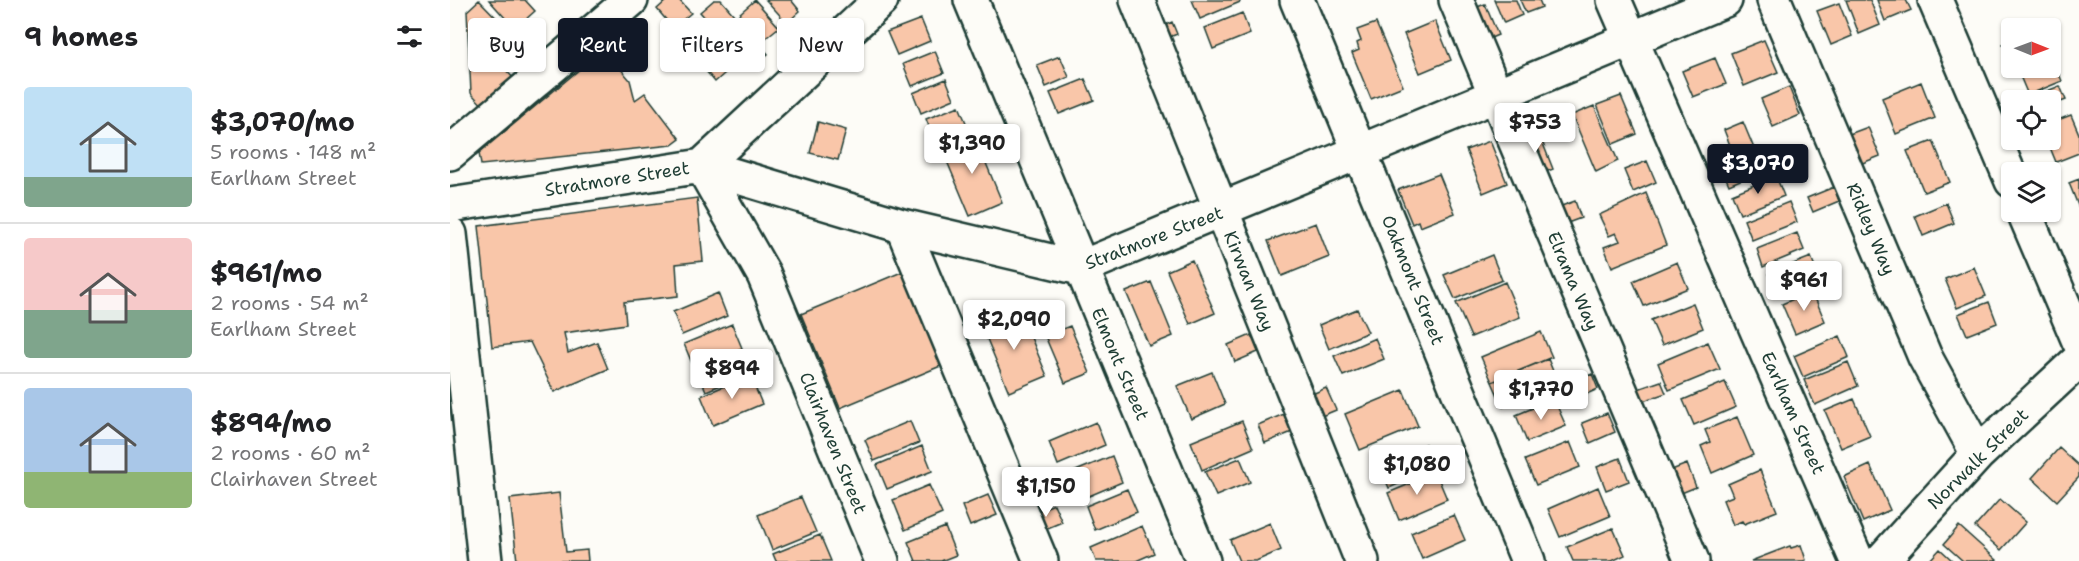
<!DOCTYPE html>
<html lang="en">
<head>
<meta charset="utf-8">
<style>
  body { margin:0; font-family:"Shantell Sans",sans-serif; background:#f6f6f6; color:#202124; height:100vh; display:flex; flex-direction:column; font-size:22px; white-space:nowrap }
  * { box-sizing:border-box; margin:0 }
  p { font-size:20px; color:#757577 }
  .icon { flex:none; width:33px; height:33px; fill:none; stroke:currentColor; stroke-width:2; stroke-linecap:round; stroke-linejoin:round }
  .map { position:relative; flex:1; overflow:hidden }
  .panel { display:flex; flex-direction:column; background:#fff; width:450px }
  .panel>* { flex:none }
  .guide { position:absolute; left:18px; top:18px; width:570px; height:54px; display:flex; gap:12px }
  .needle { width:39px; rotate:91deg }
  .fabs { position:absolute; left:1551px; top:18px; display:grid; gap:12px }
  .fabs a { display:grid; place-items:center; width:60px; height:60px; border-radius:6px; background:#fff; box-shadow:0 2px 4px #0004; font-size:30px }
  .price { position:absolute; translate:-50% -51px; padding:0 14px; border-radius:6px; background:#fff; color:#222; font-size:20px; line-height:39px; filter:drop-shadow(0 2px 3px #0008) }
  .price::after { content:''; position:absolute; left:50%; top:36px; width:18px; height:14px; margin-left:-9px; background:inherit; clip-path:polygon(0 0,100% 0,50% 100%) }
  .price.on { background:#111827; color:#fff }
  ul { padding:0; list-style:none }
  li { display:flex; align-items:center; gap:18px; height:150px; padding:0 24px }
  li+li { border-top:2px solid #e0e0e0 }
  li span { display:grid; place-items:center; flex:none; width:168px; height:120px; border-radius:6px; color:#555 }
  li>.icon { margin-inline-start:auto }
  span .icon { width:72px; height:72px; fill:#fffc; stroke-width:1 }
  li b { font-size:26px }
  h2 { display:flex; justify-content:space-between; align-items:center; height:72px; padding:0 24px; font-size:26px }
  .tag { padding:0 21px; border-radius:6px; background:#fff; box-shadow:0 2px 4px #0004; font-size:21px; line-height:54px }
  .tag.on { background:#111827; color:#fff }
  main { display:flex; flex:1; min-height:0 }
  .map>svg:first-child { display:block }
  .building { fill:#f9c6a9; stroke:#1f3d34; stroke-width:1.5 }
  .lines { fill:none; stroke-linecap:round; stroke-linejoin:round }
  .minor-casing { stroke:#1f3d34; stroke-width:38 }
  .major-casing { stroke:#1f3d34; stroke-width:38 }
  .minor { stroke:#fdfcf7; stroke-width:33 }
  .major { stroke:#fdfcf7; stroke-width:33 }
  .labels { text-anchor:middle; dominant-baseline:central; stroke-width:5; stroke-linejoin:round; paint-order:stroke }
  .street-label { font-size:18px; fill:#1f3d34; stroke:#fdfcf7 }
</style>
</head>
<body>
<main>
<section class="panel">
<h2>9 homes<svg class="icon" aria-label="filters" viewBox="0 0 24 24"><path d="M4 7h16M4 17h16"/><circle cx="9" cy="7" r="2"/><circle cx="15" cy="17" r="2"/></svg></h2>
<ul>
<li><span style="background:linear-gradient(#bfe0f5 75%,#7fa58c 0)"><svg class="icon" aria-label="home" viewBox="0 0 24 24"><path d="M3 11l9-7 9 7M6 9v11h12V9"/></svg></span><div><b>$3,070/mo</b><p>5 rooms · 148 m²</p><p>Earlham Street</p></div></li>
<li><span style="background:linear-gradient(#f6c9c9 60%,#7fa58c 0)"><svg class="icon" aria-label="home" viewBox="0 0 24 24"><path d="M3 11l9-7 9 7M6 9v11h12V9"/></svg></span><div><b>$961/mo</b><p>2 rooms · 54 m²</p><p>Earlham Street</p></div></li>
<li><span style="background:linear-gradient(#a9c7e8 70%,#8fb573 0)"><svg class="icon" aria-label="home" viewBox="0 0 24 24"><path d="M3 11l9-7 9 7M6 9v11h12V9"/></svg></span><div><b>$894/mo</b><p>2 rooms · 60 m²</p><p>Clairhaven Street</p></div></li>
</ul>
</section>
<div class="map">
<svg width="1629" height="561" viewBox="0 0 1629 561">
  <rect width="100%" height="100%" fill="#fdfcf7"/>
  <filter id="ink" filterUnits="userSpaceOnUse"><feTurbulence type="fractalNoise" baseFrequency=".0167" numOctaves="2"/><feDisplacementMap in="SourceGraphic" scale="12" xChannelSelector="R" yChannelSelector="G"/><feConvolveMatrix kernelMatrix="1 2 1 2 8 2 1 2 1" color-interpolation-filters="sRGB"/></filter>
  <g filter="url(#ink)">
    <path class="building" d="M29,0l36,37 -21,20 21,23 -30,28 -14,-15 -4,-82z
      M39,0h36l10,11 -20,18z
      M217,0h12l12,13 -18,15 -16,-19z
      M264,0h7l47,54 -18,15 -50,-57z
      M305,0l24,27 -17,14 -23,-27z
      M316,0h25l9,11 -13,12z
      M742,0h47l1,2 -40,17z
      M1044,0h22l6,15 -18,8z
      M1070,0h19l3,7 -16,6z
      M1396,0h24l10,25 -21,9z
      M1427,0h29l5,10 -26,11z
      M1389,3l13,33 -21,9 -14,-34z
      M1035,4l13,31 -17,7 -14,-31z
      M792,13l8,21 -37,15 -8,-21z
      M471,19l9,22 -33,14 -10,-23z
      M985,21l16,39 -31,13 -16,-39z
      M722,22l5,12 -17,7 -5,-11z
      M926,23l27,63 -32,13 -19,-46 7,-3 -2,-7 4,-2 -4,-11z
      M259,39l24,27 -18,16 -23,-28z
      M1314,40l14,32 -34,14 -13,-33z
      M1562,41v23l-9,-20z
      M154,49l26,31 5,20 10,-7 35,46 -8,6 -191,20 -2,-12z
      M485,51l9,22 -32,13 -9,-22z
      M1601,55l11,26 -34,14 -11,-26 33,-1z
      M610,56l9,21 -23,10 -9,-22z
      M1265,58l11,26 -33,13 -11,-26z
      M496,79l8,20 -33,14 -8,-20z
      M635,79l9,21 -35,14 -9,-21z
      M1471,82l14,36 -39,16 -14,-36z
      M1610,86l6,14 -16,6v-6h-18l-1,-3z
      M1339,87l11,28 -27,12 -12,-28z
      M1171,96l16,38 -24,10 -16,-39z
      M509,106l8,19 -33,14 -8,-20z
      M1144,106l24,55 -22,11 -24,-57z
      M1621,115l8,19v19l-23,9 -9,-22h3v-17z
      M368,122l28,8 -8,30 -28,-7z
      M1293,122l20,48 -34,15 -9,-21 15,-6 -11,-28z
      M1418,127l12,29 -25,10 -11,-30z
      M1088,131l15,38 -21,8 -15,-37z
      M524,134l28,68 -32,14 -29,-69z
      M1040,141l17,42 -24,10 -17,-43z
      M1483,141l17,41 -26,10 -17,-41z
      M1197,161l9,21 -23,10 -9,-22z
      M989,174l16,39 -35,14 -2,-6 -6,3 -14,-34z
      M1326,176l8,20 -44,18 -8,-20z
      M1629,179v29l-10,-25z
      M1384,187l5,14 -26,11 -6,-14z
      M1196,193l20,52 -54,22 -8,-20 16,-6 -4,-8 -7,3 -10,-21z
      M247,198l6,63 -27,3 2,32 -54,6 2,22 -62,9 4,20 29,-11 11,27 -54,23 -24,-50 -38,5 -13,-121z
      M1125,201l6,17 -27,10 -6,-17z
      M1339,202l8,20 -45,18 -8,-20z
      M1496,203l8,20 -31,13 -8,-20z
      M866,223l13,34 -47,19 -14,-35z
      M1347,233l7,17 -41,17 -6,-18z
      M1042,255l10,25 -47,19 -11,-24z
      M1361,257l9,22 -43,17 -9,-22z
      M742,260l23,53 -25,11 -23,-53z
      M1227,262l11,26 -44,18 -11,-25z
      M1524,267l12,29 -29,12 -12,-29z
      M454,271l39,94 -103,43 -39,-94z
      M701,282l22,54 -24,10 -23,-54z
      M1055,282l15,35 -49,20 -15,-34z
      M1362,291l13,30 -30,13 -13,-30z
      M268,293l9,23 -45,19 -9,-23z
      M1539,302l8,21 -30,12 -9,-21z
      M1243,303l10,25 -41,17 -11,-25z
      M907,309l11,23 -39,17 -10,-24z
      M570,311l27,65 -38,16 -27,-65z
      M282,324l10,24 -48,20 -10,-24z
      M620,326l20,47 -25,10 -20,-47z
      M1091,332l11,25 -60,25 -11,-25z
      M801,335l7,17 -23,10 -7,-17z
      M1390,336l9,21 -46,20 -9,-21z
      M925,338l9,21 -41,17 -9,-20z
      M1258,342l12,27 -51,21 -11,-27z
      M294,353l8,19 -46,19 -8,-19z
      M1098,359l10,24 -55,24 -11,-25z
      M1398,362l10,24 -43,19 -11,-25z
      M762,372l13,32 -34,15 -14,-33z
      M1142,374l6,15 -23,10 -7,-15z
      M300,375l12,29 -49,21 -12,-29z
      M1211,381l5,12 -23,8 -5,-12z
      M1275,382l11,25 -42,18 -11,-25z
      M876,388l10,22 -24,10 -9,-22z
      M953,390l15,36 -58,24 -15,-36z
      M1104,399l12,27 -39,16 -11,-27z
      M1404,399l16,37 -29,12 -16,-37z
      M1157,413l8,19 -25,11 -8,-20z
      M834,414l8,18 -27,11 -7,-18z
      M1287,417l16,38 -41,18 -11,-27 9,-4 -5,-12z
      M460,421l9,22 -45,18 -9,-21z
      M792,421l11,27 -51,22 -11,-28z
      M646,422l9,23 -47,20 -9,-23z
      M1120,442l10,25 -44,18 -11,-25z
      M975,444l10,24 -46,20 -10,-24z
      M472,446l10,25 -45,18 -10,-24z
      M1609,448l20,18v11l-22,24 -25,-23z
      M662,456l10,26 -40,17 -11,-26z
      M790,458l10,24 -34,14 -11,-24z
      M1170,458l9,23 -23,9 -9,-23z
      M1237,464l9,23 -22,9 -10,-23z
      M1420,465l20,45 -27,12 -19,-45z
      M1310,470l17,41 -33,13 -2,-3 -9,4 -10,-25 10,-4 -5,-12z
      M986,473l11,26 -48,21 -11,-27z
      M479,485l13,29 -37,16 -12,-30z
      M1148,487l12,29 -50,21 -12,-28z
      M677,489l10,23 -42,18 -9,-24z
      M109,493l7,59 21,-2 1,11h-71l-7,-62z
      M538,495l9,20 -27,11 -8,-20z
      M351,497l15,35 -44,18 -14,-35z
      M1550,499l26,23 -25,28 -26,-23z
      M604,504l8,18 -24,10 -8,-18z
      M1004,515l11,25 -43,19 -11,-26z
      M820,523l11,27 -25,11h-17l-9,-21z
      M692,526l12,27 -18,8h-40l-5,-13z
      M1509,526l38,34 -2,1h-32l-19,-17z
      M495,527l11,28 -15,6h-25l-8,-19z
      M1163,528l12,27 -13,6h-39l-6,-14z
      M370,535l11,26h-55l-3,-7z
      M1351,545l5,15 -3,1h-52l39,-15 1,2z
      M1490,549l13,12h-24z"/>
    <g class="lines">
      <g class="minor-casing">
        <path id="minor" d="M431,0l-179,166 62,109 118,286
          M521,0l232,561
          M687,0l225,561
          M847,0l231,561
          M1006,0l236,561
          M1164,0l243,561
          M1324,0l151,357 53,97
          M1485,0l77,181
          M0,153l181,-153
          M0,205l252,-39 200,60 178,42 645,-268
          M1574,212l55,129
          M452,226l139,335
          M1431,561l97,-107 101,-94"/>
      </g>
      <g class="major-casing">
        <path id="major" d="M0,234l35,327"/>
      </g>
      <use href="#minor" class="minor"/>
      <use href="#major" class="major"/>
    </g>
  </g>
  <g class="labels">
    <g class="street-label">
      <text transform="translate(167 179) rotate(-9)">Stratmore Street</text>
      <text transform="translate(1421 229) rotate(67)">Ridley Way</text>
      <text transform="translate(704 238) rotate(-21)">Stratmore Street</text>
      <text transform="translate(963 280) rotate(68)">Oakmont Street</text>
      <text transform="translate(799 281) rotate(68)">Kirwan Way</text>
      <text transform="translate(1123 281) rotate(67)">Elrama Way</text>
      <text transform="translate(670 364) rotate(67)">Elmont Street</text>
      <text transform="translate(1343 413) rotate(66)">Earlham Street</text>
      <text transform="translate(383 443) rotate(68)">Clairhaven Street</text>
      <text transform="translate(1528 459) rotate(-45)">Norwalk Street</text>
    </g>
  </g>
</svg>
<div class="fabs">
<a><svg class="needle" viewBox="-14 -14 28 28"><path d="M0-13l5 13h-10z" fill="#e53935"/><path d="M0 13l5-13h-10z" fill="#757577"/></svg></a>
<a><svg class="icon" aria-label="locate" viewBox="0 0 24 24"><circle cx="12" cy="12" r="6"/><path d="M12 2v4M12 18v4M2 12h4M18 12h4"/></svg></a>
<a><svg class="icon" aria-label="layers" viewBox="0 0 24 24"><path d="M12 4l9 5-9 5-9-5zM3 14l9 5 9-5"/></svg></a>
</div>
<b class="price" style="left:1085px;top:154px">$753</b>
<b class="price" style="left:522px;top:175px">$1,390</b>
<b class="price on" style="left:1308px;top:195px">$3,070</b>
<b class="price" style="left:1354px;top:312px">$961</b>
<b class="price" style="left:564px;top:351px">$2,090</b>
<b class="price" style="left:282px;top:400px">$894</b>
<b class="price" style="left:1091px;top:421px">$1,770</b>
<b class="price" style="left:967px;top:496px">$1,080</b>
<b class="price" style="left:596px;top:518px">$1,150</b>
<div class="guide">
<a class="tag">Buy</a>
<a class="tag on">Rent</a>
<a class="tag">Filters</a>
<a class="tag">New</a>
</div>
</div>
</main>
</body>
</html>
